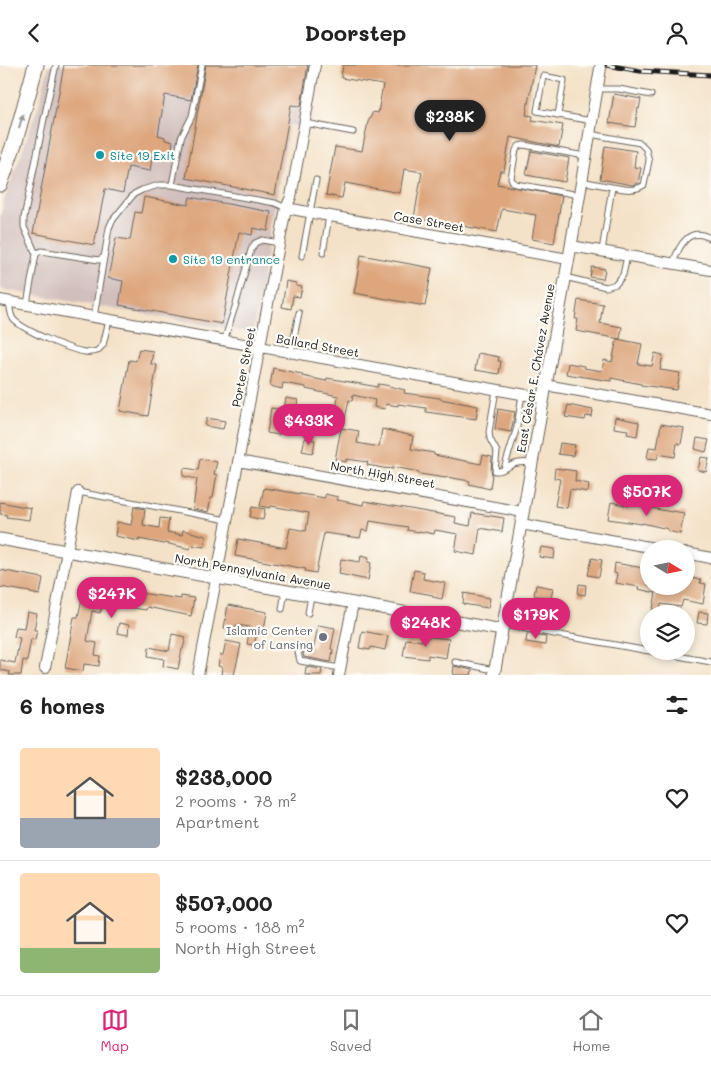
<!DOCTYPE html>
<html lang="en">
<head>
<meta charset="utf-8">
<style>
  body { margin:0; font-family:Mali,sans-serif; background:#f6f6f6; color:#222; height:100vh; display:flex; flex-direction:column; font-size:19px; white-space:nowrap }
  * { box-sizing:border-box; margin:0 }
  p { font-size:16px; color:#767676 }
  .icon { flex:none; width:28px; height:28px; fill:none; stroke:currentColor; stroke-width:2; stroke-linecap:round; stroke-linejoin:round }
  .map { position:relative; height:610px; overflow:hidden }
  .sheet { display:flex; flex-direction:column; background:#fff; flex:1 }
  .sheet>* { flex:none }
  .needle { width:32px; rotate:100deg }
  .fabs { position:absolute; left:640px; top:475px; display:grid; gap:10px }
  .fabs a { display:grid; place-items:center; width:55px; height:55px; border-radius:50%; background:#fff; box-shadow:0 2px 8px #0003; font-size:25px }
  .price { position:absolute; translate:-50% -42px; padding:0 11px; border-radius:18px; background:#db2777; color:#fff; font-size:16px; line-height:32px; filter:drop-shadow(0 1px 2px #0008) }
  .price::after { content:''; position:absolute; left:50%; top:30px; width:15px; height:11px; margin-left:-8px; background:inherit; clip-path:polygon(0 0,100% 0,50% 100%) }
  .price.selected { background:#222; color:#fff }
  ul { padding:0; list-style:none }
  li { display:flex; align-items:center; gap:15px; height:125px; padding:0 20px }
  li+li { border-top:1px solid #e0e0e0 }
  li span { display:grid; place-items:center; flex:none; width:140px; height:100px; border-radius:5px; color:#555 }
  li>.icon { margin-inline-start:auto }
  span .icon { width:60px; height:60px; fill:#fffc; stroke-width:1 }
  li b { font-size:21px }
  h2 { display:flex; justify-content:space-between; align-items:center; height:60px; padding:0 20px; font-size:21px }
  header { display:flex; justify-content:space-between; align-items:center; height:65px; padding:0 20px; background:#fff; font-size:22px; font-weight:800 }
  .tabs { display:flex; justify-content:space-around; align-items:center; height:70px; border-top:1px solid #e0e0e0; background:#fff; font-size:14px; color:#767676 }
  .tabs a { display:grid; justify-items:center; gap:2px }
  .tabs .selected { color:#db2777 }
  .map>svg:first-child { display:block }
  .industrial { fill:#d1bfbd }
  .building { fill:#dda67d }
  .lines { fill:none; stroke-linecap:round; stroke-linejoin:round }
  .service-casing { stroke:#686158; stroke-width:7 }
  .minor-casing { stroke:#686158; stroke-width:12 }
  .tertiary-casing { stroke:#686158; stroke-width:13 }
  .primary-casing { stroke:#686158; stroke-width:17 }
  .service { stroke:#fff; stroke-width:5 }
  .minor { stroke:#fff; stroke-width:10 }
  .tertiary { stroke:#fff; stroke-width:11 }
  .primary { stroke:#fff; stroke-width:15 }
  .rail-casing { stroke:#1c1c1c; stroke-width:5 }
  .rail { stroke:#fdfcf7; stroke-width:3; stroke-dasharray:9; stroke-linecap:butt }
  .oneway { fill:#999 }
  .culture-dot { fill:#0f9aa8; stroke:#fdfcf7; stroke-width:2 }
  .worship-dot { fill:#6b7280; stroke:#fdfcf7; stroke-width:2 }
  .labels { text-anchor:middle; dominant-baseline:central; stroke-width:4.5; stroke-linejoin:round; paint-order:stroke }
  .culture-label { font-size:12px; fill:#0d838f; stroke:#fdfcf7; text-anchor:start }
  .street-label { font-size:12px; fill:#1c1c1c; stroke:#fdfcf7 }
  .worship-label { font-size:12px; fill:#5b616d; stroke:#fdfcf7; text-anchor:end }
</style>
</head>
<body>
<header><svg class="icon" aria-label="back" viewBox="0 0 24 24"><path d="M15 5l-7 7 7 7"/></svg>Doorstep<svg class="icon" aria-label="person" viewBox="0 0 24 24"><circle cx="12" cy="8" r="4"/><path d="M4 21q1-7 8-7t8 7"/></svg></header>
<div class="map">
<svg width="711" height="610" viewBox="0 0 711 610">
  <rect width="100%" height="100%" fill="#fdfcf7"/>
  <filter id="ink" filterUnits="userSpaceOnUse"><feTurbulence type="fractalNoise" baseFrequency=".02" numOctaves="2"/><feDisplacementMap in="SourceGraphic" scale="10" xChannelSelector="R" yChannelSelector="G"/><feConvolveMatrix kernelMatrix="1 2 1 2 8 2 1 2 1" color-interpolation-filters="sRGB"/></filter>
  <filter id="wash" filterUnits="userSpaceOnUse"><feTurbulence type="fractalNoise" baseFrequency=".0096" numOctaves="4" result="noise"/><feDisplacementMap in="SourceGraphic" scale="20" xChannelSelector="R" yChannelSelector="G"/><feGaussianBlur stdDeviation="1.12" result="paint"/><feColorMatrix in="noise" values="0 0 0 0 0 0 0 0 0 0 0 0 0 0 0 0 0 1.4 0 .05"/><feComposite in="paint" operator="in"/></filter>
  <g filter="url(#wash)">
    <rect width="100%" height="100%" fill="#f4e2c8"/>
    <path class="industrial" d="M49,0h272l-11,63 -21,-3 -36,208 -253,-44v-72l5,-19 34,-93z"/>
    <g id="blocks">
      <path class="building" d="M64,0h134l-7,35 -26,-5 -7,40 7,2v3l8,2 -1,6 2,1 -1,8 -20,-4 -3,18 -22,-4 -5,26 -18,-4 -11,56 -61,-12z
        M206,0h102l-7,41 -10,-1 -16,90 -89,-17z
        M343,0h192l-9,50 7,1 -1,4 31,5 -4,22 -49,-10 -6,34h-4l-3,13 65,12 -8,47 -22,-4 4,-24 -34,-6 -5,23 -83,-14 8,-46 -18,-3 -4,24 -55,-10 -3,15 -16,-3 9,-48 27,4 6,-29 5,-10 5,1 5,-28 -42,-7z
        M614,29l27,5 -2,10 -1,-1 -3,19 -26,-4z
        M605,81l31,5 -2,16 7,1 -3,15 -6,2 -32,-6z
        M531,86l38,7 -4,24 -39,-7z
        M144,132l44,8 2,-8 81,15 -3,19 -15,-3 -1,7 -13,-3 -17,92 -103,-19 4,-24 -15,-3 8,-40 14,2 5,-28 6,1z
        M361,190l71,13 -7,38 -71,-13z
        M592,202l13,2 -2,10 -13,-2z
        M286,216l10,2v3l6,1 -2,10 -7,-1 -2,13 -9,-2z
        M578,235l25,4 -3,19 22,4 -2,12 -44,-8 2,-12h-3z
        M617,274l25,5 -4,20 14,2 3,-13 8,2 -3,15 20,3 -3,17 -36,-5v-1l-30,-6v3l-45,-7 2,-11 16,3v2l18,3 2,-11 8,2z
        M139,284l14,2 -2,13 6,1 -9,51 -28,-5 9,-51 7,1z
        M478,288l21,4 -1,4h3l-2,13 -24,-4z
        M273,303l29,6v2l24,5 1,-3 51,9v-3l7,1 20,5 -1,3 36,5v1l38,7 -2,13 -50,-7v-4l-28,-4v2l-12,-2 -1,5 -11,-2 1,-7 -22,-5 -1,6 -3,-1 -4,19 -10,-2 3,-21 -32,-7v-2l-23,-4 -1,6 -12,-3z
        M286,333l12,2 -2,10 -12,-2z
        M568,340l25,5 -1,7 -6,-1 -1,4 -20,-3z
        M271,343l13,2 -5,25 -12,-2z
        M498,344l17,3 -4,20 -16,-3z
        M615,352l24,5 -2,14 -10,-2 1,-4 -14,-2z
        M207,353l18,3 -2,8 -18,-3z
        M661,359l23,4 -3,16 -4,-1 -2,14 -17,-3 -1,5 -10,-1 2,-11 8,1z
        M341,363l18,3 -2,12 22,4 3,-18 31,7 -2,13 23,4v2l47,9 2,-9 9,2 -1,14 1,3 -2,15 -21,-5 1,-3 -24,-4v1l-27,-4v-2l-26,-5v2l-10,-1 -16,-3 1,-3 -22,-3v3l-11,-2z
        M305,373l10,2 -2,13 -11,-2z
        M697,373l12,2 -3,12 -11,-3z
        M560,378l15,2 -2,11 -15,-2z
        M701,392l8,1 -3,14 -8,-2z
        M200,394l17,3 -3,12 3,1 -2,10 -2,13h-2l-3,14 -15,-3 4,-30 -14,-3 1,-8 14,2z
        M555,403l21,3 -1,10 14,3 -1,8 -18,-3 -3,19 -12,-2 5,-27 -6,-1z
        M264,423l61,10v-4l13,3 -1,3 26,5 1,-4 92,16 -1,6 15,3 2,-13 32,5 -2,14 -22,-4 -4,27 -21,-4 3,-17 -23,-4 -1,4 -15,-3v1l-12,-2 1,-3 -38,-6 -2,10 -6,-1 -2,8 -36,-5 -8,40 -11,-2 1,-2 -71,-13 3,-17 48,9 4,-20 16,3 3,-18 -38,-7 -1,2 -10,-2z
        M0,437l31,6 -2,12 -23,-3 1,-2 -7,-1z
        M611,437l18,4v-2l43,8v-1l12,2 -4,21 -12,-3v-2l-26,-6v1l-34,-5z
        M134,442l11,2 -2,16 16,3 1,-10 9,1 -2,13 15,3 1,-5 23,6 -2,11 -13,-2 -1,4 -25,-6 -1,1 -25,-5v2l-24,-5 2,-14 14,3z
        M252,442l13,2 -2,11 -13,-3z
        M541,482l14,2 -1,10 -15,-2z
        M361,490l8,2 -1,5 3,1 -3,17 -29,-6 2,-15 19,3z
        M592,493l10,2 -3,17 -11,-2z
        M615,498l34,6v17h37v-9l15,3 -1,3 6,1 -3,20 -20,-4 -2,7 -20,-3 -1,10h-8l4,-21 -18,-4 1,-2 -24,-4 2,-9 -3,-1z
        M0,505l43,8 -3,17 -10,-2v-1l-30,-5z
        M414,505l10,2 -1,7 22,4 -3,16 -9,-2v-2l-23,-4z
        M579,519l7,1 -1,10 -7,-1z
        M85,520l28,4v2l27,6v-4l41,6v-3l13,2 -3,18 -44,-9 -1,3 -43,-7 -3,10 -8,-2 -5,30 10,2 -2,12 5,1 -1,10 -15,-2 -1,7 -18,-3 7,-39v-1l2,-11h4z
        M536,520l17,3 -2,11 -17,-4z
        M464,528l26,5 -2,10 -25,-4z
        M228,540l39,7 -3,18 -6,-1 -4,16 -7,-1 3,-17 -14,-2 -1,5 -11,-2z
        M27,547l10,2 -3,16h3l-2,10 -4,-1 -4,22 -4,-1 -2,15h-12l1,-3 -10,-2v-10l15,3 5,-25 -6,-1 2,-10 8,1z
        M699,547l9,1 -1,11 -10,-1z
        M532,550l18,3 -1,11 -21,-4 1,-3h2z
        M119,558l10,2 -1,10 -11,-2z
        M318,560l17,3 -4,21 2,1 -2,12 -27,-5 -1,-3 3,-5 -1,-4 9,2z
        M362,566l26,5 -3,14 -14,-3 -1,3 -11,-2z
        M172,569l14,3 -3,12h-1l-4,20 -15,-3 1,-7 -16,-3 1,-9 20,4z
        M527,569l19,3 -1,8 -19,-3z
        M423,571l26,3 -3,19 -18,-3v4l-25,-3 3,-17 16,2z
        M226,576l15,3 -3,14 -4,17h-13l1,-8 -4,-1 2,-11h3z
        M454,601l18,4 -1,5h-18z
        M306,602l16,2 -1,6h-16z"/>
    </g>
  </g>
  <g filter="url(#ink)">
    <use href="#blocks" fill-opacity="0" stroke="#686158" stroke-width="1"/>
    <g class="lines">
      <g class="service-casing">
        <path id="service" d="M598,24h21l32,6
          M558,50l-21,-4 6,-35 21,4 -6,35 34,6
          M305,58l48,9
          M590,69l50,9 6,6 3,12 -5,24c-11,7 -20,4 -32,2l-10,64
          M581,116l31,6
          M172,120l9,-47 11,-22 10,-51
          M579,130l-63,-11 -3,-2 -2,-4 5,-28 3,-4 5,-1 61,11
          M323,188l6,-37
          M36,189l-12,-27v-9l22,-109 10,-44
          M302,191l14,-76
          M673,198c6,-17 16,-38 38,-24
          M565,212l41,10 10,-3 7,-9 4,-19
          M9,236c1,6 1,15 5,19 11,11 56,30 71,32 4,1 8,0 12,-1l6,-6 6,-25
          M27,239l9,-50 5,-3 58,9 5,-3
          M94,252l15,-89 3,-7 22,-27 8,-4 17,-5h13l103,18 11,5
          M224,276l12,-37 15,-54 4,-7 7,-3 17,3
          M291,287l8,-39
          M496,325l-7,42 1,7 7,13 -2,19c8,1 13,-5 19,-7 6,-2 11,-2 17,-1
          M504,404l13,-42 5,-33
          M78,427l149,28
          M282,544l3,-18
          M308,548l3,-17
          M504,560l145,26
          M302,584l-4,3 2,9 40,7
          M650,586l61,11
          M455,597l39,8"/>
      </g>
      <g class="minor-casing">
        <path id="minor" d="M286,143l282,51
          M571,181l140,24
          M0,235l543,98
          M545,320l166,29
          M238,396l285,51
          M521,459l139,25
          M686,488l25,5
          M45,603l33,-176
          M198,610l88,-467 5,-11 24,-132
          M339,610l14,-72"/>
      </g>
      <g class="tertiary-casing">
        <path id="tertiary" d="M0,474l502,91
          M494,610l77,-429 30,-181"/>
      </g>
      <g class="primary-casing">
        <path id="primary" d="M0,119l15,-43 21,-76"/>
      </g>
      <use href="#service" class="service"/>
      <use href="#minor" class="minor"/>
      <use href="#tertiary" class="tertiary"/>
      <use href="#primary" class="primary"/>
      <g class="rail-casing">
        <path id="rail" d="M607,0l33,6 71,4"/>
      </g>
      <use href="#rail" class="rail"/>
    </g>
    <defs><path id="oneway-solid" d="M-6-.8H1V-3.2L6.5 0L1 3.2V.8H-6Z" transform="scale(1.25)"/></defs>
    <use class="oneway" href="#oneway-solid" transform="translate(21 56) rotate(-74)"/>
  </g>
  <g class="culture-dot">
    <circle cx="100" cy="90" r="5"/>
    <circle cx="173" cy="194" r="5"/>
  </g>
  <circle class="worship-dot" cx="323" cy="572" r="5"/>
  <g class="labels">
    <g class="culture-label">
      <text x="110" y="90">Site 19 Exit</text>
      <text x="183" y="194">Site 19 entrance</text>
    </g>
    <g class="street-label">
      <text transform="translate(429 156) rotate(10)">Case Street</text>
      <text transform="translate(318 280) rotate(10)">Ballard Street</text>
      <text transform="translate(243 302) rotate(-79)">Porter Street</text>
      <text transform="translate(535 303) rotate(-80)">East César E. Chávez Avenue</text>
      <text transform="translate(383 409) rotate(10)">North High Street</text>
      <text transform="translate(253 506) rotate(10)">North Pennsylvania Avenue</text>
    </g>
    <g class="worship-label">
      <text x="313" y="565">Islamic Center<tspan x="313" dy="14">of Lansing</tspan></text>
    </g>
  </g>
</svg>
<div class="fabs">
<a><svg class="needle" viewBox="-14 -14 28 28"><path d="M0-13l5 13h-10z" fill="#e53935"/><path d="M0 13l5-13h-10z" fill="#767676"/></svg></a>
<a><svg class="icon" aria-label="layers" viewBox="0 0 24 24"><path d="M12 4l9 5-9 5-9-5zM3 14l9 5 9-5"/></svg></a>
</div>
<b class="price selected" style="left:450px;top:77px">$238K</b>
<b class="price" style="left:309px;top:381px">$433K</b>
<b class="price" style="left:647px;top:452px">$507K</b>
<b class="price" style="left:112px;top:554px">$247K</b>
<b class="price" style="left:536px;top:575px">$179K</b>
<b class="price" style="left:426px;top:583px">$248K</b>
</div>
<section class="sheet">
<h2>6 homes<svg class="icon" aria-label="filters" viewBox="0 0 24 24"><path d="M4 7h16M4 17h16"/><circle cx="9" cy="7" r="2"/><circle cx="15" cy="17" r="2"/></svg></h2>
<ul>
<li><span style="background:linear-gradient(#ffd9b3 70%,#9aa5b1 0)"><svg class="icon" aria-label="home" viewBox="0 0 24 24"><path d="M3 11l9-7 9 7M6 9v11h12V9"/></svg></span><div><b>$238,000</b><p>2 rooms · 78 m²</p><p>Apartment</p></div><svg class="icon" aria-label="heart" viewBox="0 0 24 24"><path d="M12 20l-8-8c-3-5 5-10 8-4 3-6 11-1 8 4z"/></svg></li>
<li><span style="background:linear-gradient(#ffd9b3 75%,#8fb573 0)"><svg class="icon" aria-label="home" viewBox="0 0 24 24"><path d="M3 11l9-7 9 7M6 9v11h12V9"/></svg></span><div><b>$507,000</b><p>5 rooms · 188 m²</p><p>North High Street</p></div><svg class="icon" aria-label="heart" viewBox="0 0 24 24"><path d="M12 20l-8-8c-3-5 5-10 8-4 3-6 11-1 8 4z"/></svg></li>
</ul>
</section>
<nav class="tabs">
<a class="selected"><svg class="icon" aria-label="map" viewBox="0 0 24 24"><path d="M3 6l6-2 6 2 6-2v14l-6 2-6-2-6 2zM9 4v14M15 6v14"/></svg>Map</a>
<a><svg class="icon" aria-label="saved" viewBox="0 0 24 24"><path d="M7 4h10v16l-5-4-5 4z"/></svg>Saved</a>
<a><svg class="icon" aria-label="home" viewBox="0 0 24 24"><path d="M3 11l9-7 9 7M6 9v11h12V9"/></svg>Home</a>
</nav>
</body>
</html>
